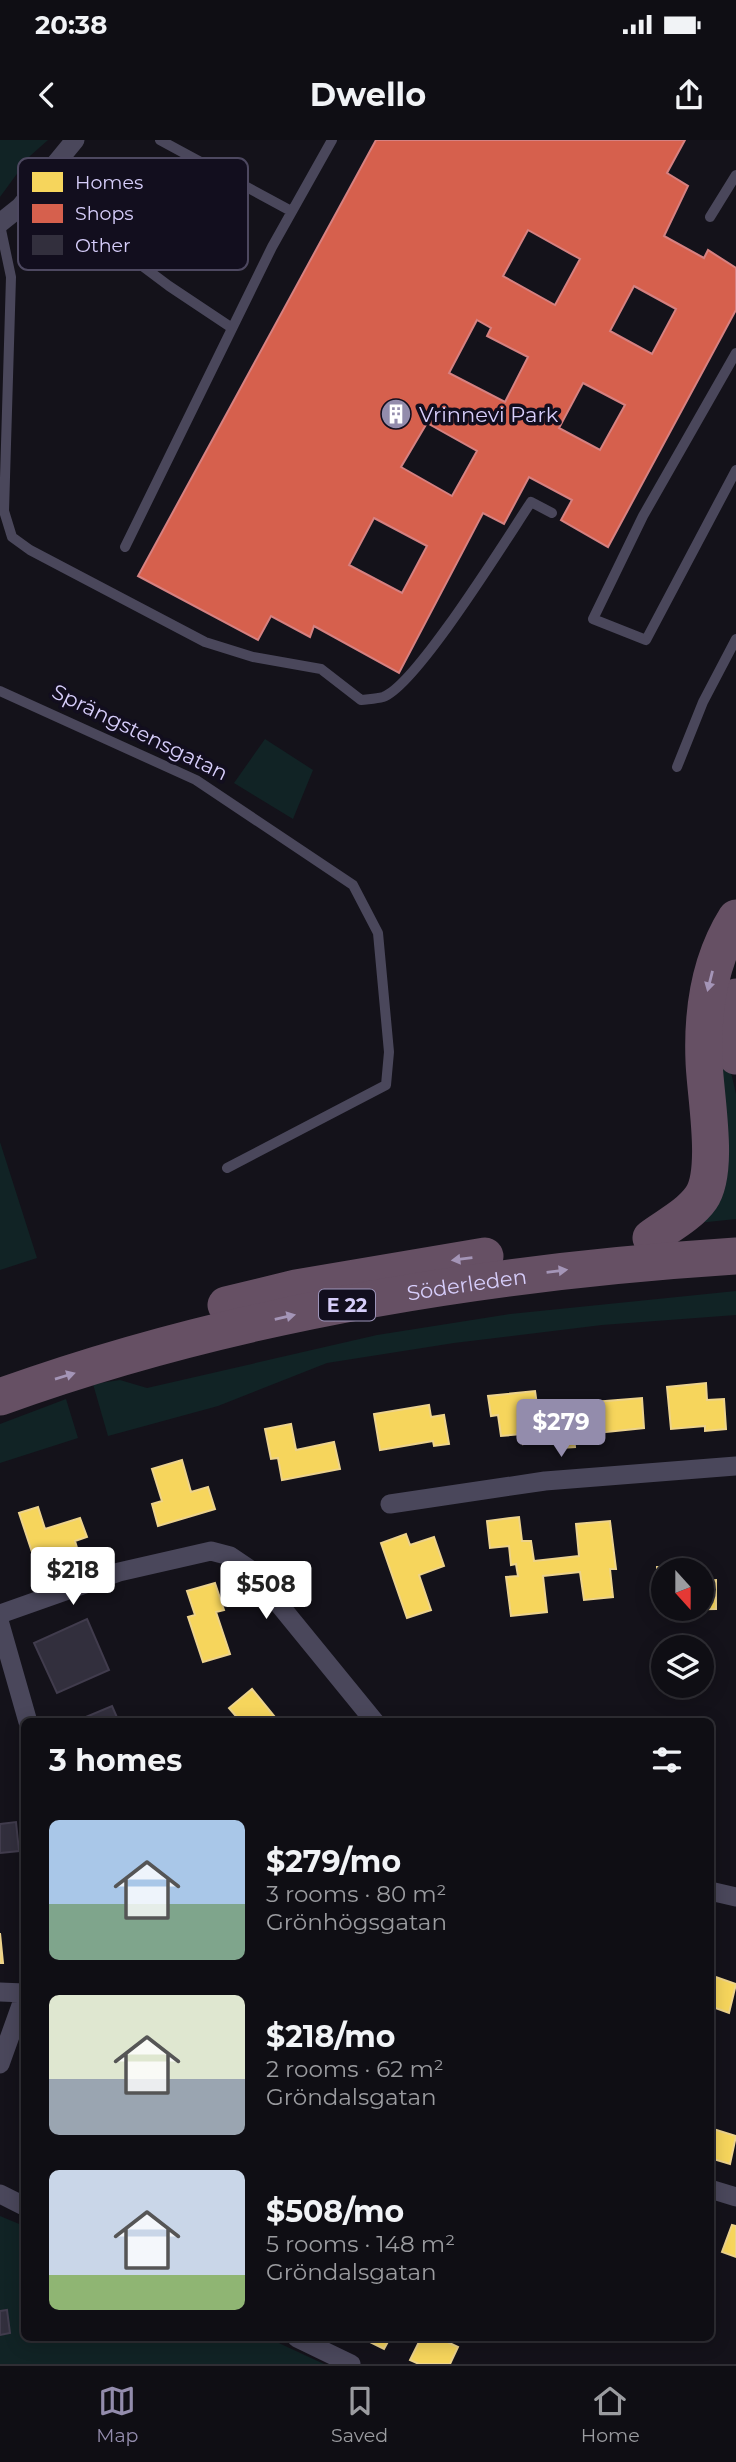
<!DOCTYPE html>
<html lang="en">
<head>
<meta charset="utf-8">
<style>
  body { margin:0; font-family:Montserrat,sans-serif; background:#18171d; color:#f1f3f6; height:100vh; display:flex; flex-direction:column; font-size:26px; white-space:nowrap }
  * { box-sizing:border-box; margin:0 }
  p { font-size:23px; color:#9b9ca0 }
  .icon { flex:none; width:38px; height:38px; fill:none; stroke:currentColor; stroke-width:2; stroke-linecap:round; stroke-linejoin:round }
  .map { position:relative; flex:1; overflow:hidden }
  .drawer { position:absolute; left:21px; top:1578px; width:693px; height:623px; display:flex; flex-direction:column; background:#0f0e14; border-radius:10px; box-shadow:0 4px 18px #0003,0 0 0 2px #2f2e34 }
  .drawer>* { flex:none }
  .needle { width:46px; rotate:159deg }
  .buttons { position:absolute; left:651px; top:1418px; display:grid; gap:14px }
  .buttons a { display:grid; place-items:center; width:63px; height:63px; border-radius:50%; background:#0f0e14; box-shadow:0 4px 18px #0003,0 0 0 2px #2f2e34; font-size:35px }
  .price { position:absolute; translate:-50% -60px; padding:0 16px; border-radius:7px; background:#fff; color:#222; font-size:23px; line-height:46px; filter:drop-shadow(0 2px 4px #0008) }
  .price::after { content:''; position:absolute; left:50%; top:42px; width:21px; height:16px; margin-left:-10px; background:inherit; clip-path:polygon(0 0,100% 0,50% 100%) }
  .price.on { background:#938cac; color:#fff }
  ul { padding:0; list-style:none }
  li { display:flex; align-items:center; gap:21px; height:175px; padding:0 28px }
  li span { display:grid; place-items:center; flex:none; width:196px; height:140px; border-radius:10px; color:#555 }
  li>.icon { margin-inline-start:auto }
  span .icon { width:84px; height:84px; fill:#fffc; stroke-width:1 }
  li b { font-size:30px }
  h2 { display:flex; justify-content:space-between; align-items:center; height:84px; padding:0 28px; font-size:30px }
  .status { display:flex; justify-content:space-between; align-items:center; height:49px; padding:0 35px; background:#0f0e14; direction:ltr }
  .status svg { height:19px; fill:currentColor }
  header { display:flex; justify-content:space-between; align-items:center; height:91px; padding:0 28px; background:#0f0e14; font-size:32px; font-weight:700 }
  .tabs { display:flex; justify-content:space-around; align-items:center; height:98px; border-top:2px solid #2f2e34; background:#0f0e14; font-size:19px; color:#9b9ca0 }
  .tabs a { display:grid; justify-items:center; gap:4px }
  .tabs .on { color:#938cac }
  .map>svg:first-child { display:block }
  .green { fill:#112325 }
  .homes { fill:#f6d55c; stroke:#edd38c; stroke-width:2 }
  .shops { fill:#d6604d; stroke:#d68181; stroke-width:2; fill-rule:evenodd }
  .building { fill:#322f3d; stroke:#413c4d; stroke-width:2 }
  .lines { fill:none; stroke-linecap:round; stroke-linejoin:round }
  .lane { stroke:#4a475b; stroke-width:10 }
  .street { stroke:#4a475b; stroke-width:19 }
  .highway { stroke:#665064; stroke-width:37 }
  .oneway { fill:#a495b7 }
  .labels { text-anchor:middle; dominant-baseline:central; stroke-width:7; stroke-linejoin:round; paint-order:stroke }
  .shield { fill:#120e1e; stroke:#9c94b9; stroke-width:2 }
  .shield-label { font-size:19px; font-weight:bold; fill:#d7cefb }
  .poi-label { font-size:21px; fill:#d7cefb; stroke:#120e1e; text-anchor:start }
  .street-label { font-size:21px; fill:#d7cefb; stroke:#120e1e }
  .key { fill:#120e1e; stroke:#4d4860; stroke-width:2 }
  .key-label { font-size:19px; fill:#d7cefb }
</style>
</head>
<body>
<div class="status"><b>20:38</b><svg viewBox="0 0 49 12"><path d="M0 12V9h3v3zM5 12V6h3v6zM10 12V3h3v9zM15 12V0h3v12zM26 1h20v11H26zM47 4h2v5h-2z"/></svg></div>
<header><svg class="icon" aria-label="back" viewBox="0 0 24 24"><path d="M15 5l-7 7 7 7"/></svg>Dwello<svg class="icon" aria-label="share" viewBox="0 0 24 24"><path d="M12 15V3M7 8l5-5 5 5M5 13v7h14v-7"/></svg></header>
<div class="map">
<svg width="736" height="2224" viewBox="0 0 736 2224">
  <rect width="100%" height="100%" fill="#14121a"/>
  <path class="green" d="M0,0h48l-18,16 -30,41z
    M265,599l48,31 -20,49 -59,-36z
    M735,819l-10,41 -1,42 12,52v125l-38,4 18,-222z
    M0,1002l37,116 -37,12z
    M736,1151v24l-134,10 -148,18 -127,20 -109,43 -110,30 -15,-52 27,-4 27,8 230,-53 133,-21z
    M66,1259l12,39 -78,25v-39z
    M0,2076l24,10v112h244l56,26h-324z"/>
  <path class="homes" d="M706,1243l1,17 17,-1 2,30 -21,2v-5l-34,3 -4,-42z
    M535,1251l2,14 22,-2 2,22 12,-2 2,24 -15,1 -1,-9 -36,5 -1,-10 -21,2 -3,-21 -7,1 -3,-20z
    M642,1258l2,30 -47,5 -3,-31z
    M429,1265l2,12 13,-2 5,29 -15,2 -1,-5 -53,9 -6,-36z
    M291,1284l5,26 38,-8 6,27 -58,11 -4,-22 -7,1 -6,-30z
    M182,1320l9,32 17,-5 7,22 -57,17 -6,-22 10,-3 -10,-32z
    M38,1367l7,22 35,-11 7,19 -12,4 3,10 -42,13 -17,-51z
    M519,1377l3,24h9l3,20 45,-5 -3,-32 34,-3 6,48h-6l3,28 -29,3 -4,-28 -37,4 4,36 -36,4 -5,-39 12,-1 -2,-12 -5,1 -2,-19 -19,2 -3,-27z
    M406,1394l4,11 24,-8 10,29 -25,9 12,35 -24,8 -26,-75z
    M657,1427h25v3h-19v38h39v-27l14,-1v29l-58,1z
    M215,1443l9,27 -8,2 14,42 -27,8 -15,-45 7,-2 -8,-24z
    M252,1549l27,33h-38l-12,-14z
    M0,1793l3,30h-3z
    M710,1835l26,9 -7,29 -19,-7z
    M710,1988l26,8 -6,28 -20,-6z
    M732,2085l4,1v31l-14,-5z
    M362,2198h28l-6,11z
    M421,2198h18l19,9 -8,17h-31l-9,-4z"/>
  <path class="shops" d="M376,0h309l-18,33 21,13 -24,50 40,22 4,-8 28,18v42l-128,237 -47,-27 11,-20 -43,-23 -25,47 -21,-11 -84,160 -85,-47 -4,11 -39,-21 -13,24 -120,-64zM528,90l52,29 -25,46 -52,-29zM634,146l42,23 -24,45 -42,-23zM477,180l14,8 -4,8 41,21 -23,45 -56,-29zM583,243l42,22 -25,45 -41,-22zM427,283l50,28 -25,45 -51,-29zM374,378l53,28 -25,47 -53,-28z"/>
  <path class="building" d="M87,1479l22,51 -52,23 -23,-50z
    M112,1566l7,16h-45z
    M16,1682l3,29 -19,2v-29z
    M7,2170l3,23 -10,2v-24z"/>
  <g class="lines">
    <path class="lane" d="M160,0l131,71
      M50,32l23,28
      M65,68l104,78 63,42
      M710,77l26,-42
      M0,85l11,52 -7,234 8,26 18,13 175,92 48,15 68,12 40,31c7,-1 15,-1 22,-3 33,-11 124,-159 148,-195l21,11
      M736,213l-93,163 -50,103 53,21 90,-170
      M125,407l147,-300 60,-107
      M0,551l196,89 157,105 25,48 11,119 -3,33 -159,83
      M677,627l26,-65 33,-63"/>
    <path class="street" d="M0,83l20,-16 55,-67
      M390,1364l155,-23 191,-15
      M0,1474l119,-42 92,-21 19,5 21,14 124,152
      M0,1484l28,98
      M710,1751l26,6
      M0,1852l24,1
      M0,1924l24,-67
      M710,2049l26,8
      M0,2054l24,12
      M297,2198l54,26"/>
    <g class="highway">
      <path d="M736,857l-3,44 3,15"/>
      <path d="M651,1098c16,-12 38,-23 50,-40 19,-27 4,-103 3,-137 -2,-50 5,-100 32,-143"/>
      <path d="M226,1165l70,-17 189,-32"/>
      <path id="s1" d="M0,1257c235,-85 488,-125 736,-141"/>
    </g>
  </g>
  <defs><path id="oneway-solid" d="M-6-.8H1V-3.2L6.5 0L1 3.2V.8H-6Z" transform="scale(1.75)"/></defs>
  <g class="oneway">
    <use href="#oneway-solid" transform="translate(710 841) rotate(104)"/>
    <use href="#oneway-solid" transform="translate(462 1119) rotate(173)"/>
    <use href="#oneway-solid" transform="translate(557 1131) rotate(-7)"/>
    <use href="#oneway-solid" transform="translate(285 1177) rotate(-13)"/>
    <use href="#oneway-solid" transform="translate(65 1236) rotate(-17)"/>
  </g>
  <defs>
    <g id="building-disc" transform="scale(1.575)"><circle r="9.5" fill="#938cac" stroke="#120e1e"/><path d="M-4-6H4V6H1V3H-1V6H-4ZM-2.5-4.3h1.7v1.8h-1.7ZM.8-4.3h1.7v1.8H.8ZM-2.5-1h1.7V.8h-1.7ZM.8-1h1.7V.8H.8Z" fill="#fff"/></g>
  </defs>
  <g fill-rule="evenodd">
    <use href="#building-disc" x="396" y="274"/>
  </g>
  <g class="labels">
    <rect class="shield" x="319" y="1149.5" width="56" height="31" rx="5"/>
    <g class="shield-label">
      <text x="347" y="1165">E 22</text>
    </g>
    <g class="poi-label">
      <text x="419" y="274">Vrinnevi Park</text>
    </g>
    <g class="street-label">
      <text transform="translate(140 592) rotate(26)">Sprängstensgatan</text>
      <text stroke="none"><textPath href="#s1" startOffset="481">Söderleden</textPath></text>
    </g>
  </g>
  <rect x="18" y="18" width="230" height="112" rx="10" class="key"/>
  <rect x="32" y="32" width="31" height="20" fill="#f6d55c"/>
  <rect x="32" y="64" width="31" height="19" fill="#d6604d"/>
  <rect x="32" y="95" width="31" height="20" fill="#322f3d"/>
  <g class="key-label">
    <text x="75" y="49">Homes</text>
    <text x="75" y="80">Shops</text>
    <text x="75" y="112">Other</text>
  </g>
</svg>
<div class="buttons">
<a><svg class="needle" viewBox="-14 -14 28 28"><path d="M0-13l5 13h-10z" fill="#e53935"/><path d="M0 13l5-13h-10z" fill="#9b9ca0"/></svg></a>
<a><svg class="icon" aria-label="layers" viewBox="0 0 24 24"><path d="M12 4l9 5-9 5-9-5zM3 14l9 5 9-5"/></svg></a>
</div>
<b class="price on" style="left:561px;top:1319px">$279</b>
<b class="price" style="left:73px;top:1467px">$218</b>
<b class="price" style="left:266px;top:1481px">$508</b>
<section class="drawer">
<h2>3 homes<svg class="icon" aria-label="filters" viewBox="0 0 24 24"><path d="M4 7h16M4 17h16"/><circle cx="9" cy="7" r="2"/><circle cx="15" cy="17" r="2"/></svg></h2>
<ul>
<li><span style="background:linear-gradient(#a9c7e8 60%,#7fa58c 0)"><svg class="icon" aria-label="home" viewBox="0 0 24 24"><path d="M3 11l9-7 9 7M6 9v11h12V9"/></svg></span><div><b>$279/mo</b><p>3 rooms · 80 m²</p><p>Grönhögsgatan</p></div></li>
<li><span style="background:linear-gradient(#dfe7d0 60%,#9aa5b1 0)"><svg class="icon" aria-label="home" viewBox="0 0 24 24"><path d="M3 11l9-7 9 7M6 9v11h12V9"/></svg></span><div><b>$218/mo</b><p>2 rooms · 62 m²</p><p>Gröndalsgatan</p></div></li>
<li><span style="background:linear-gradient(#c9d6e8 75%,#8fb573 0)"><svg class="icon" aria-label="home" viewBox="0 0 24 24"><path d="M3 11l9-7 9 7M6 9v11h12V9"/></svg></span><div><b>$508/mo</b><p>5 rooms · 148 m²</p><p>Gröndalsgatan</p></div></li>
</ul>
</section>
</div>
<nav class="tabs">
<a class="on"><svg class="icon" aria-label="map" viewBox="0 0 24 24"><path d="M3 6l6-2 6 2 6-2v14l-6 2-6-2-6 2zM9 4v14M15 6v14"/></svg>Map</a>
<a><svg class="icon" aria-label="saved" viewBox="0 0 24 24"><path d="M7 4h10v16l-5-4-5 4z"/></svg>Saved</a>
<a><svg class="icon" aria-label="home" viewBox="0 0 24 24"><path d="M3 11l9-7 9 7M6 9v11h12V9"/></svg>Home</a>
</nav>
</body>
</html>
